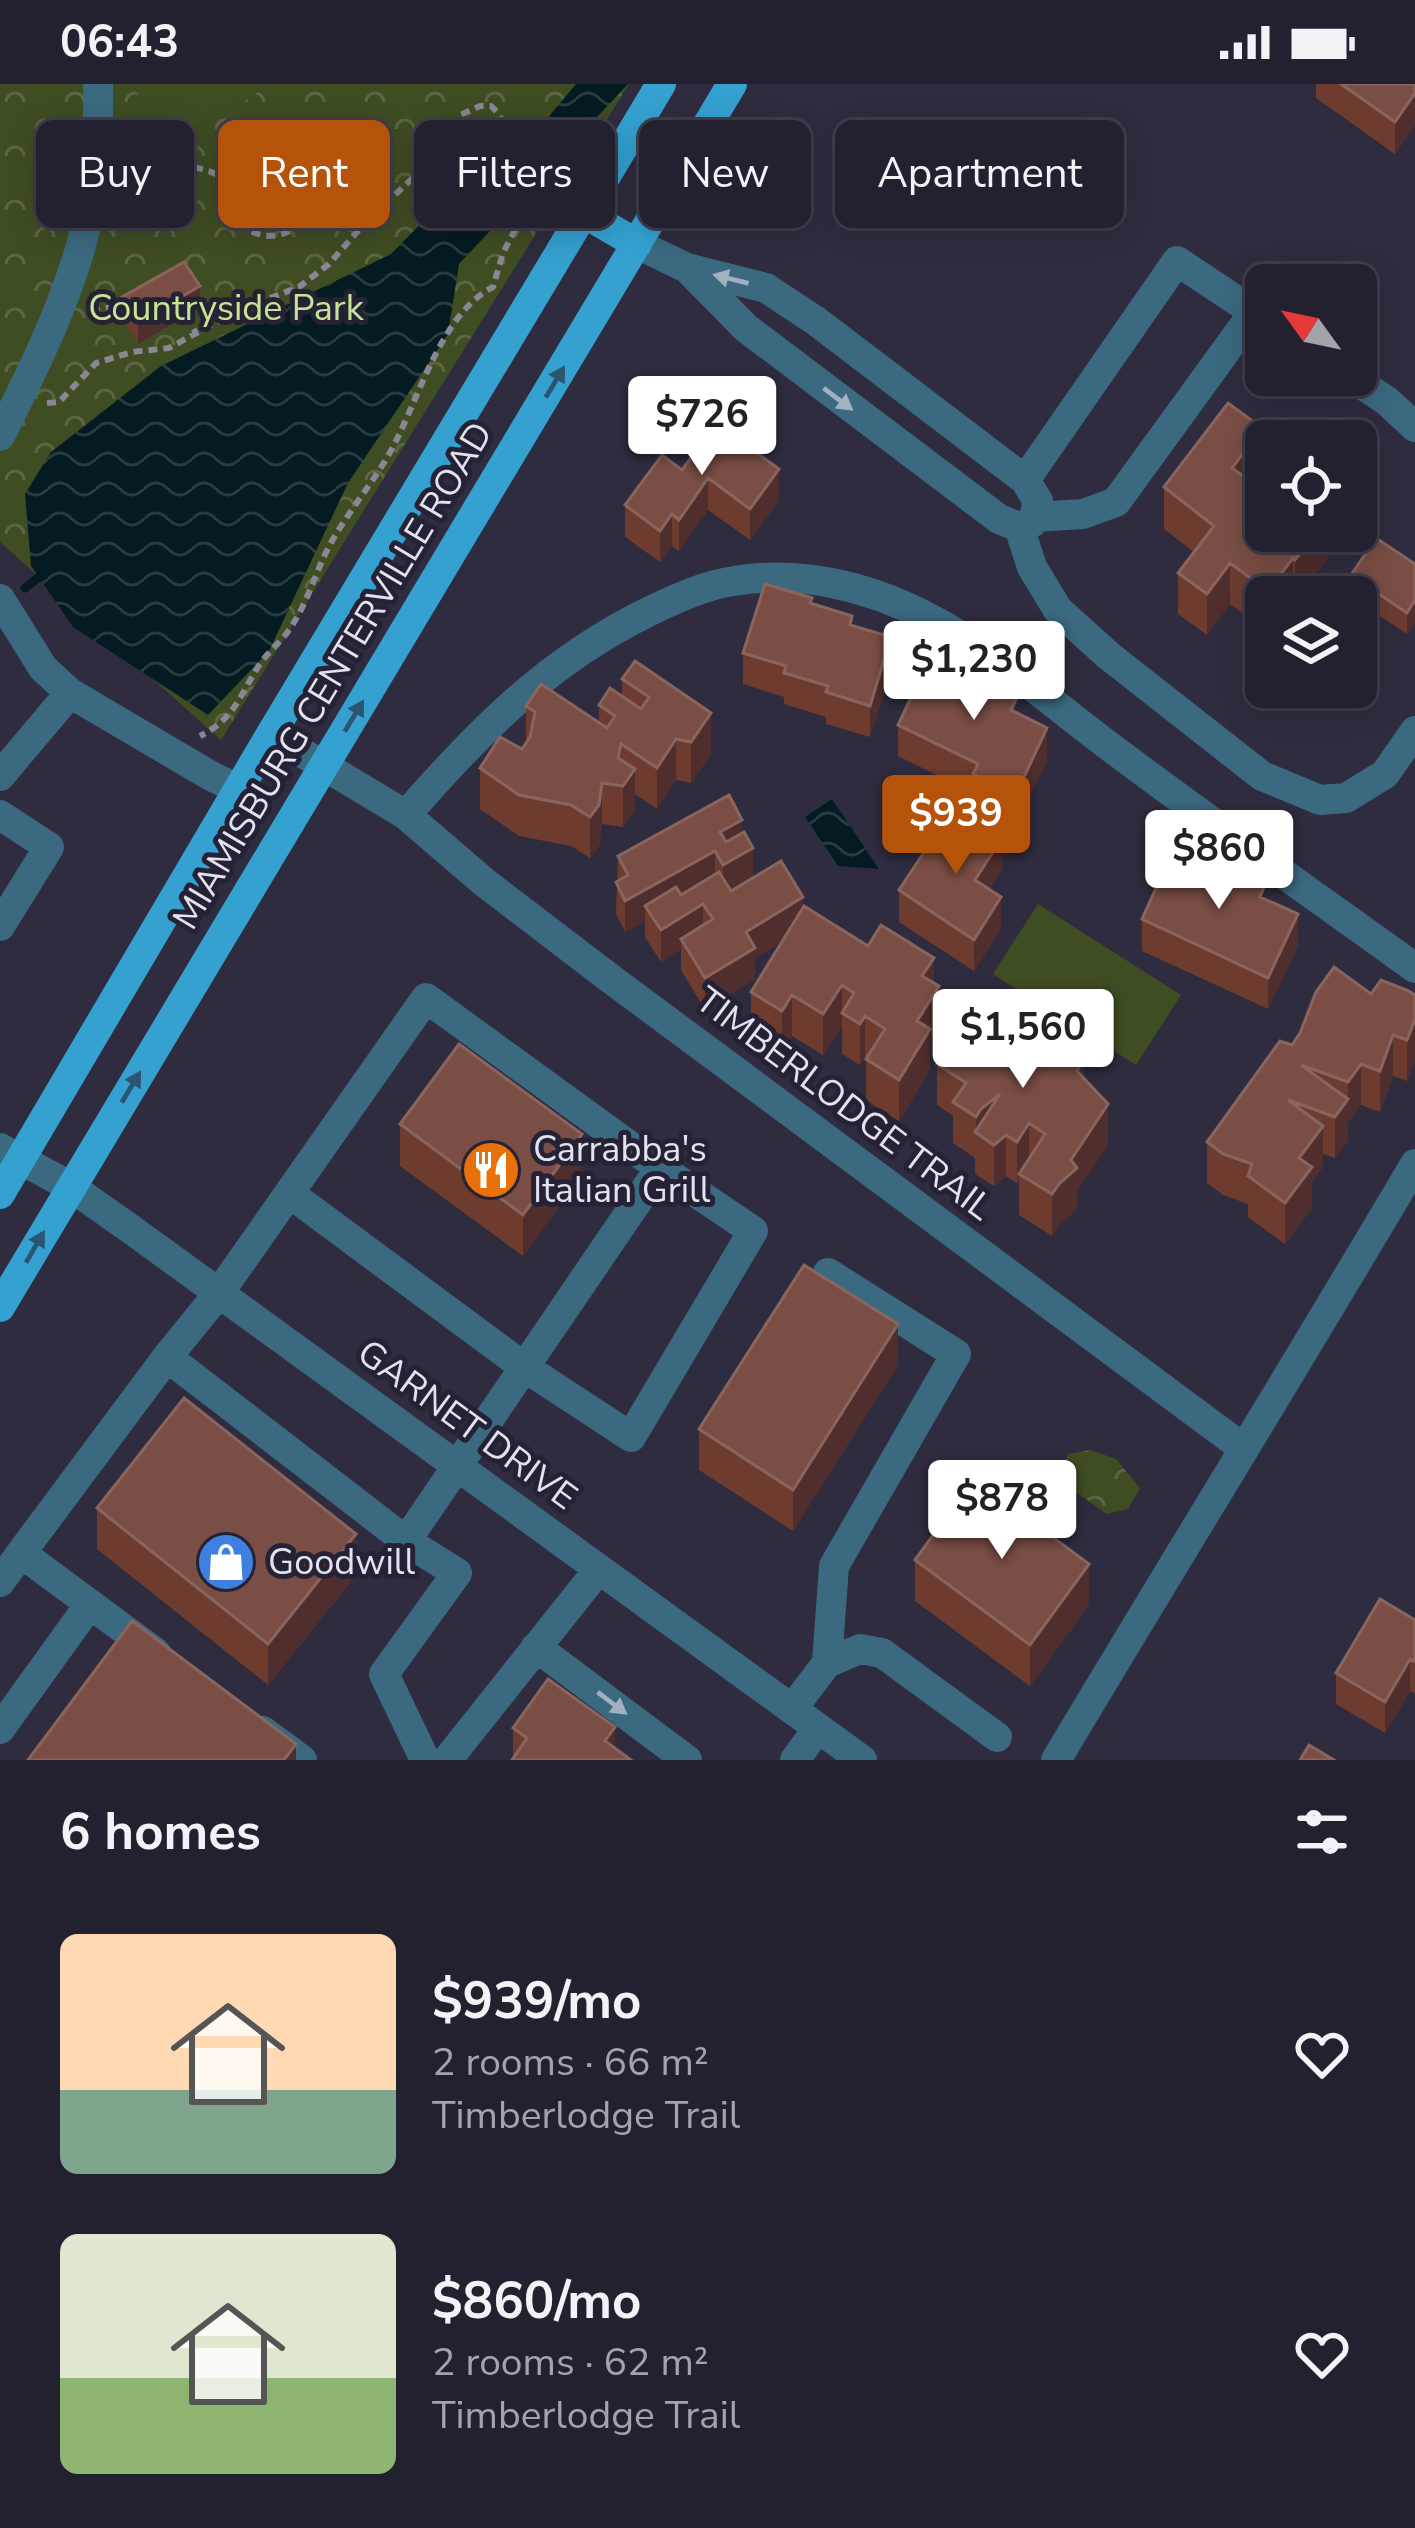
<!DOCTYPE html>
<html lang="en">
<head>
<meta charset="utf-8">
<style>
  body { margin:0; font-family:"Nunito Sans",sans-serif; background:#2f2e3b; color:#f1f3f6; height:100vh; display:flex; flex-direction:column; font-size:45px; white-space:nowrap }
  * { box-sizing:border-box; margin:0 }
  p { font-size:39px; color:#a3a3aa }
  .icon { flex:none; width:66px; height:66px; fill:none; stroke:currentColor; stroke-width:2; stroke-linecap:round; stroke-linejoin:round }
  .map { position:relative; height:1676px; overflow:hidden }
  .side { display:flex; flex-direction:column; background:#23212f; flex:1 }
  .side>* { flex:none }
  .top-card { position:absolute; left:36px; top:36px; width:1344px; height:108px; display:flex; gap:24px }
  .needle { width:78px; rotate:303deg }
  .controls { position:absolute; left:1245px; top:180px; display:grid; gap:24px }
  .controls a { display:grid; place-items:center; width:132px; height:132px; border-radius:18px; background:#23212f; box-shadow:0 6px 30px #0003,0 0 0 3px #403e4b; font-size:60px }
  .price { position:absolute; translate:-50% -102px; padding:0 27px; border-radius:12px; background:#fff; color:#222; font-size:39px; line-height:78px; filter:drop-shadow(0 3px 6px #0008) }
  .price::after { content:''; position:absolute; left:50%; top:72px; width:36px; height:27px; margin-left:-18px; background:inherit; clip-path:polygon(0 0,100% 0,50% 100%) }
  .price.current { background:#b45309; color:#fff }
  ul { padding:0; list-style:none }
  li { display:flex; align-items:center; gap:36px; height:300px; padding:0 60px }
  li span { display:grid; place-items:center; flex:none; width:336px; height:240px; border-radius:18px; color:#555 }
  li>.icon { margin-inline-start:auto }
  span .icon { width:144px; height:144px; fill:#fffc; stroke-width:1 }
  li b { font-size:51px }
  h2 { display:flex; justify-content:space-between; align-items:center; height:144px; padding:0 60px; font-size:51px }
  .tag { padding:0 42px; border-radius:18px; background:#23212f; box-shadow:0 6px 30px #0003,0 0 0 3px #403e4b; font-size:42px; line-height:108px }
  .tag.current { background:#b45309; color:#fff }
  .status { display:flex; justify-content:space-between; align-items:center; height:84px; padding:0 60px; background:#23212f; direction:ltr }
  .status svg { height:33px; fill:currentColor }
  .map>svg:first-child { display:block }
  .park { fill:url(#park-crowns) }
  .pitch { fill:#3f4d23 }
  .water { fill:url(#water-waves) }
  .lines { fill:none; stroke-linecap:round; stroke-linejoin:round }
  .stream { stroke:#041b22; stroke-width:9 }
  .path { stroke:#898796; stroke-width:6; stroke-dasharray:9 6; stroke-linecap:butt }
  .minor { stroke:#3b6980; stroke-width:30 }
  .major { stroke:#34a1d1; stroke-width:30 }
  .wall { fill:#6d3c2f }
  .shaded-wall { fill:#4f2e2d }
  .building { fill:#7a4e44; stroke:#8a655e; stroke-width:3 }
  .oneway { fill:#a0b2c2 }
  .oneway2 { fill:#2b5573 }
  .labels { text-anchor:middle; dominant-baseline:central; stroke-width:10; stroke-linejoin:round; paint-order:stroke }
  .park-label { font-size:36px; fill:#c6e493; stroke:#252235 }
  .street-label { font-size:36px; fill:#e3e2ee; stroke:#252235 }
  .poi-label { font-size:36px; fill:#e3e2ee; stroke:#252235; text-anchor:start }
</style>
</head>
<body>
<div class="status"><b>06:43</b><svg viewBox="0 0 49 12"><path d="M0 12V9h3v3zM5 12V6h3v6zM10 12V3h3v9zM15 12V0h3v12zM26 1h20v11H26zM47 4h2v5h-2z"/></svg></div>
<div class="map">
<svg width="1415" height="1676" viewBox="0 0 1415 1676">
  <defs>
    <pattern id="park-crowns" width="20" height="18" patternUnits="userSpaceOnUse" patternTransform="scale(3)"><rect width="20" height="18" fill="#3f4d23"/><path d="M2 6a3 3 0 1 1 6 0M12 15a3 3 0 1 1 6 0" fill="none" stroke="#5b6643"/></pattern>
    <pattern id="water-waves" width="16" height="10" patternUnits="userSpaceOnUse" patternTransform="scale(3)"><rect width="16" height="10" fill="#041b22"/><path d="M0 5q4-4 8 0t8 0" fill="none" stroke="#283c42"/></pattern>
  </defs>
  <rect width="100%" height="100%" fill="#2f2c3f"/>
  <path class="park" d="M0,0h629l-408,656 -221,-198z
    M1090,1366l26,9 24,29 -12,21 -21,5 -50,-35 11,-25z"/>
  <path class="pitch" d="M131,0h139l-96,64z
    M1038,820l143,91 -45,70 -143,-91z"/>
  <path class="water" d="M576,0h52l-169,180 -11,70 -100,149 -79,168 -61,64 -135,-88 -42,-61 -6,-72 26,-42 110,-86 230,-112 69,-70 26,8z
    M832,715l47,70 -41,-3 -33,-49z"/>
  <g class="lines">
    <path class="stream" d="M25,504l19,-15"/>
    <path class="path" d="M122,101c40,-10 55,-30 98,-9 17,-18 36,-37 64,-29 17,5 26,15 30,32 12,58 -79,93 -94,-3
      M91,227l28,-5 10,-6
      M186,232l10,17
      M47,319l12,-1 37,-39 36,-11 37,-4 57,-31 14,-12 22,-4 37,-14 30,-23 35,-40 69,-65 11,-22 16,-22 20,-9h11l7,7 45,88 -24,21 -16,31 -10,34c-54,28 -75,117 -105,169 -17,29 -39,55 -56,85 -15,26 -23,58 -39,83 -9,16 -25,27 -35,43 -19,30 -24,52 -58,69"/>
    <path class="minor" d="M637,160l50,24 79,20 50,33 209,159 13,21 -5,21 -14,5 -20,-8 -253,-191 -59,-60
      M1348,291l39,26 28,26
      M0,352c30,-60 61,-122 80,-187 15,-54 19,-109 18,-165
      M1025,396l152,-219 89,59
      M1034,433l49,-3 33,-12 138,-190
      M1019,443l13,40 26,43 51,46 153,120 58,24 26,-2 39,-24 30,-43
      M0,515l43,69 27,25 141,83 27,13
      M271,650l135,81 78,67 127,97 632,469
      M0,692l70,-83
      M0,731l49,32 -49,79
      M406,731c72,-83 142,-154 242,-203 27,-13 57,-27 86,-31 66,-11 134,5 193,36 64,32 121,83 178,126 102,77 206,150 310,225
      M0,1064l71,39 61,43 730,530
      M289,1109l235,174 107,70 122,-206 -93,-63
      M406,1457l51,32 -73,101 41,86
      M21,1469l146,-196 239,184 254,-373 -234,-170 -207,295 -52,64
      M0,1498l21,-29 135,100
      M536,1563l151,113
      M827,1579l33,-14 22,4 115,84
      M792,1625l35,-46 7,-97 122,-212 -128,-81
      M0,1645l90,-125
      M263,1647l39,29
      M447,1676l152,-191
      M795,1676l23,-32
      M1056,1676c119,-199 241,-396 359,-596"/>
    <path class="major" d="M584,129l53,31
      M0,1110l271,-460 390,-650
      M0,1223l732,-1223"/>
  </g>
  <path class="wall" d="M1316,0h99v41l-20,29 -79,-56z
    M122,213l78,11 -62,36 -16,-26z
    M1262,366l83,81v5l-47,61h-32v34l-36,-27 -23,31 -29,-21v-41l16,-21 -30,-23v-42z
    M682,386l97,31 -29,39 -42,-30 -29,41 -7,-5 -12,16 -35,-25v-32z
    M1415,480v58l-8,12 -51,-34v-3h-4l-1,-22z
    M812,520l40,21 39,44 -21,68 -44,-13v-7l-42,-13v-7l-41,-13v-31z
    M635,577l76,93 -20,29 -15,-3 -19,29 -22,-15v16l-12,17 -21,-3 -3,22 -9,12 -19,-12 -52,-10 -39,-27v-41l42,-19 4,-6v-37l73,16v-17l23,-9v-17z
    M1002,606l45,70 -31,66 -43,-21v-12l-75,-37v-31z
    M742,749l11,45 181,105 5,44 -9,13v30l-31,51 -33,-21v-42l-1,-1 -5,8 -18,-11v-28l-19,29 -31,-19 -10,16 -31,-19v-41l32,-51 -28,17v21l-50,31 -24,-40v-21l-20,13 -16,-25v-16l-20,11 -9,-18 2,-58z
    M947,757l55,29 -13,19 12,40 -27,42 -75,-49v-32z
    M1264,815l34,47 -30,63 -126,-58v-32z
    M1371,910l44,1v66l-8,20 -14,-5 -13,36 -19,-7 -13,18v17l-13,18 -12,-4v13l-11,15v26l-27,36 -37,-27v-13l-25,-9 -16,-12v-41l85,-97z
    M1019,954l65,41 24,66 -31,46v18l-18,16 -7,11 -33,-21v-36l-2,4 -11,-7 -12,10 -19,-12v-16l-22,-15v-27l-16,-11v-41z
    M400,1040l182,51 -59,81 -123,-90z
    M898,1281l-105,166 -94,-61v-41z
    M97,1424l259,67 -88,110 -171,-136z
    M915,1476l174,45 -59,81 -115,-85z
    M1415,1536v74l-5,-3 -25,42 -49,-29v-31z
    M513,1644l102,21 -102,10z"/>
  <path class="shaded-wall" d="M1415,9v32l-20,29v-32z
    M200,202v22l-62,36v-22z
    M1262,344v41l-30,40v-41z
    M779,385v32l-29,39v-31z
    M708,394v32l-29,41v-31z
    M672,430v32l-12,16v-31z
    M1317,447h28v5l-47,61h-3v-37z
    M1293,474v39h-25v-6z
    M1230,479v41l-23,31v-41z
    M1415,516v22l-8,12v-21z
    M891,553v32l-21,68v-31z
    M711,629v41l-20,29v-41z
    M1047,644v32l-31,66v-32z
    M676,655v41l-19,29v-41z
    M635,685v41l-12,17v-41z
    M602,699v41l-3,22 -9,12v-41z
    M742,736v32l-22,11v-31z
    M1002,754v32l-27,41v-31z
    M753,764v32l-30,17v-32z
    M715,767v32l-70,23v15l-20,11v-31z
    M803,813v32l-48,29v21l-50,31v-32l41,-46z
    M1001,813v32l-27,42v-31z
    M703,820v32l-22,3v10l-20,13v-32z
    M1298,830v32l-30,63v-31z
    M934,874v35l5,-7v41l-9,13v30l-31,51v-41l18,-59 5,-45z
    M842,901v41l-19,29v-41z
    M792,911v41l-10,16v-41z
    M865,932v41l-5,8v-41z
    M1019,932v41l-10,-25z
    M1415,936v41l-8,20v-41z
    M1393,951v41l-13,36v-41z
    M1084,975v41l-7,-29z
    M1361,980v41l-13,18v-41z
    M1000,1010l-24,39v-16l5,-8z
    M1348,1015v41l-13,18v-41z
    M1108,1020v41l-31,46v18l-18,16 -7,11v-42l19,-34z
    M1029,1039v41l-10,10 -2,9v-41z
    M1323,1042v41l-11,15v26l-27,36v-41l14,-45z
    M582,1050v41l-59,81v-41z
    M1006,1051v41l-12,10v-41z
    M898,1240v41l-105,166v-41z
    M356,1450v41l-88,110v-41z
    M1089,1480v41l-59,81v-41z
    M1410,1575v32l-25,42v-31z
    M615,1643v32l-10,-18z
    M296,1660v16h-12z"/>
  <path class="building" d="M1341,0h74v9l-20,29z
    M184,178l16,24 -62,36 -16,-25z
    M1228,319l34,25 -30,40 11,8 21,-29 2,2v82h51l-22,29 -2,-2 -25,33 -38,-28 -23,31 -29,-21 36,-47 -50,-39z
    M716,339l63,46 -29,40 -42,-31 -29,42 -7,-6 -12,17 -35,-26 37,-50 20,15z
    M1376,454l39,26v36l-8,13 -56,-38z
    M765,500l47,14 -2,5 42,13 -2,9 41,12 -21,69 -44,-14 2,-6 -44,-13 2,-7 -43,-13z
    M931,571l47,23 3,-5 21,10 -3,6 18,9 -6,12 36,18 -31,66 -43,-20 5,-10 -80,-39z
    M635,577l76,52 -20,29 -15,-3 -19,29 -36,-24 -3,14 17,11 -12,17 -21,-3 -3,22 -9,12 -19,-12 -52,-10 -39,-27 20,-31 22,12 8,-12 5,-25 -9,-6 15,-22 66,44 8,-12 -16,-11 11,-17 31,21 8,-12 -27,-18z
    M729,711l13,25 -22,12 6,10 18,-10 9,16 -30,17 -8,-14 -90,50 -9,-19 12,-7 -10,-19z
    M964,730l38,24 -27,42 26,17 -27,43 -75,-50 37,-56 11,7z
    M1176,760l88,43 -4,10 38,17 -30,64 -126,-59z
    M781,777l22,36 -57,35 9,16 -50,30 -24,-39 32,-20 -10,-15 -42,26 -16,-24 31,-19 5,8 38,-23 12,19z
    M804,822l64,40 13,-21 53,33 -12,18 17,10 -22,35 13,8 -31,51 -33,-21 19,-30 -20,-13 -5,8 -18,-11 12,-20 -12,-8 -19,29 -31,-19 -10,16 -31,-19z
    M1334,883l37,27 10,-14 28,11 6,4v25l-8,20 -14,-5 -13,36 -19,-7 -13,18 -47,-17 47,34 -13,18 -47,-17 35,26 -24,32 13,9 -27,36 -37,-27 4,-12 -29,-10 -16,-12 73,-101 12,4 8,-12 16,-41z
    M988,911l31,21 -10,16 42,28 11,-16 22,15 -7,12 31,33 -37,56 6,8 -18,16 -7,10 -33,-20 26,-40 -16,-11 -12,19 -11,-7 -12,10 -19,-13 25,-38 -19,15 -5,8 -23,-15 13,-19 -29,-19 38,-58z
    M459,960l123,90 -59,81 -123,-91z
    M804,1181l94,59 -105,166 -94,-61z
    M184,1314l172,136 -88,110 -171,-136z
    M974,1395l115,85 -59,81 -115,-85z
    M1380,1515l35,21v42l-5,-3 -25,43 -49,-29z
    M132,1537l164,123 -12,16h-256z
    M548,1595l67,48 -10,14 26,19h-119l15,-22 -14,-10z
    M1309,1661l25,15h-34z"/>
  <defs><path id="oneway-solid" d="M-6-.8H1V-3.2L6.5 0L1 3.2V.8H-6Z" transform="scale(3)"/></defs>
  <g class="oneway">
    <use href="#oneway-solid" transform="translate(731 195) rotate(-166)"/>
    <use href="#oneway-solid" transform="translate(838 315) rotate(37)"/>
    <use href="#oneway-solid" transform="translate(612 1619) rotate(37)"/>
  </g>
  <g class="oneway2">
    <use href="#oneway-solid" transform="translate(555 298) rotate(-59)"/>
    <use href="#oneway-solid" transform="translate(354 632) rotate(-59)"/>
    <use href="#oneway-solid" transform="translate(131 1003) rotate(-59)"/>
    <use href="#oneway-solid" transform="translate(35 1163) rotate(-60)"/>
  </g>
  <defs>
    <g id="restaurant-disc" transform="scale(3)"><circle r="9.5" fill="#e8710a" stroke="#252235"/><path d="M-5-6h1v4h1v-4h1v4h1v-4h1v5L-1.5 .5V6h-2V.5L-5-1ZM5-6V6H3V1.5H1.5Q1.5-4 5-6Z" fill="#fff"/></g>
    <g id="shop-disc" transform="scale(3)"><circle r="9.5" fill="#3f7fe0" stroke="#252235"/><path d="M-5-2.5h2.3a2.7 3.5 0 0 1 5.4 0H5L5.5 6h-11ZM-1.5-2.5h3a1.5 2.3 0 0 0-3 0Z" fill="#fff"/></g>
  </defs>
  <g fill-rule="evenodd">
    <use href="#restaurant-disc" x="491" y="1086"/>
    <use href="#shop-disc" x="226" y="1478"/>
  </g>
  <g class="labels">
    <g class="park-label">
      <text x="226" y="224">Countryside Park</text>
    </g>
    <g class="street-label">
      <text transform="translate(333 592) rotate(-59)">MIAMISBURG CENTERVILLE ROAD</text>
      <text transform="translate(844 1020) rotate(37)">TIMBERLODGE TRAIL</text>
      <text transform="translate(467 1341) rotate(36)">GARNET DRIVE</text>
    </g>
    <g class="poi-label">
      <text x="533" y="1065">Carrabba's<tspan x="533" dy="41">Italian Grill</tspan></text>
      <text x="268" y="1478">Goodwill</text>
    </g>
  </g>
</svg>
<div class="controls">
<a><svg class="needle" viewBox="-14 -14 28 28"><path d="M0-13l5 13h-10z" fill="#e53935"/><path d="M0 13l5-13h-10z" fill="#a3a3aa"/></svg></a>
<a><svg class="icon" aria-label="locate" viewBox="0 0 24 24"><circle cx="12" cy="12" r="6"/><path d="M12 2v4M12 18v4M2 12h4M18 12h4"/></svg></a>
<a><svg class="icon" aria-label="layers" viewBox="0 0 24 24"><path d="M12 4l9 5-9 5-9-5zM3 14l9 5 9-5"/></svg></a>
</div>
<b class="price" style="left:702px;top:394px">$726</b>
<b class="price" style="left:974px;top:639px">$1,230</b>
<b class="price current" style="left:956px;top:793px">$939</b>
<b class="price" style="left:1219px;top:828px">$860</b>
<b class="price" style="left:1023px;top:1007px">$1,560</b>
<b class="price" style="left:1002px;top:1478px">$878</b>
<div class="top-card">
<a class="tag">Buy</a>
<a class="tag current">Rent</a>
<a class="tag">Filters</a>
<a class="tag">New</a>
<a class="tag">Apartment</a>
</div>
</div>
<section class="side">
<h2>6 homes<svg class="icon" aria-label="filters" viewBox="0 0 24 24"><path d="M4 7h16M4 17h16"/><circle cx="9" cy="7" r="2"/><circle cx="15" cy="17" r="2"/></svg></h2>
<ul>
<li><span style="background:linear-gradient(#ffd9b3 65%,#7fa58c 0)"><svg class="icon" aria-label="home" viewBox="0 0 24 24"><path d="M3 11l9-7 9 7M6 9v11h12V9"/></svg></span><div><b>$939/mo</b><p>2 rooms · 66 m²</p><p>Timberlodge Trail</p></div><svg class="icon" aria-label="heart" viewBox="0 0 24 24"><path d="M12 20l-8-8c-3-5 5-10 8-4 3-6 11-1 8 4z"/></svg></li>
<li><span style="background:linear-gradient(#dfe7d0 60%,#8fb573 0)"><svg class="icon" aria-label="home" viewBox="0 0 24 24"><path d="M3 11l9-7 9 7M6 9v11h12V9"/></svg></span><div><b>$860/mo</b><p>2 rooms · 62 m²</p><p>Timberlodge Trail</p></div><svg class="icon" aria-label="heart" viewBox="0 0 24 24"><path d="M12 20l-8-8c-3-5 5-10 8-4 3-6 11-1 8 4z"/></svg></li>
</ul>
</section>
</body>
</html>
